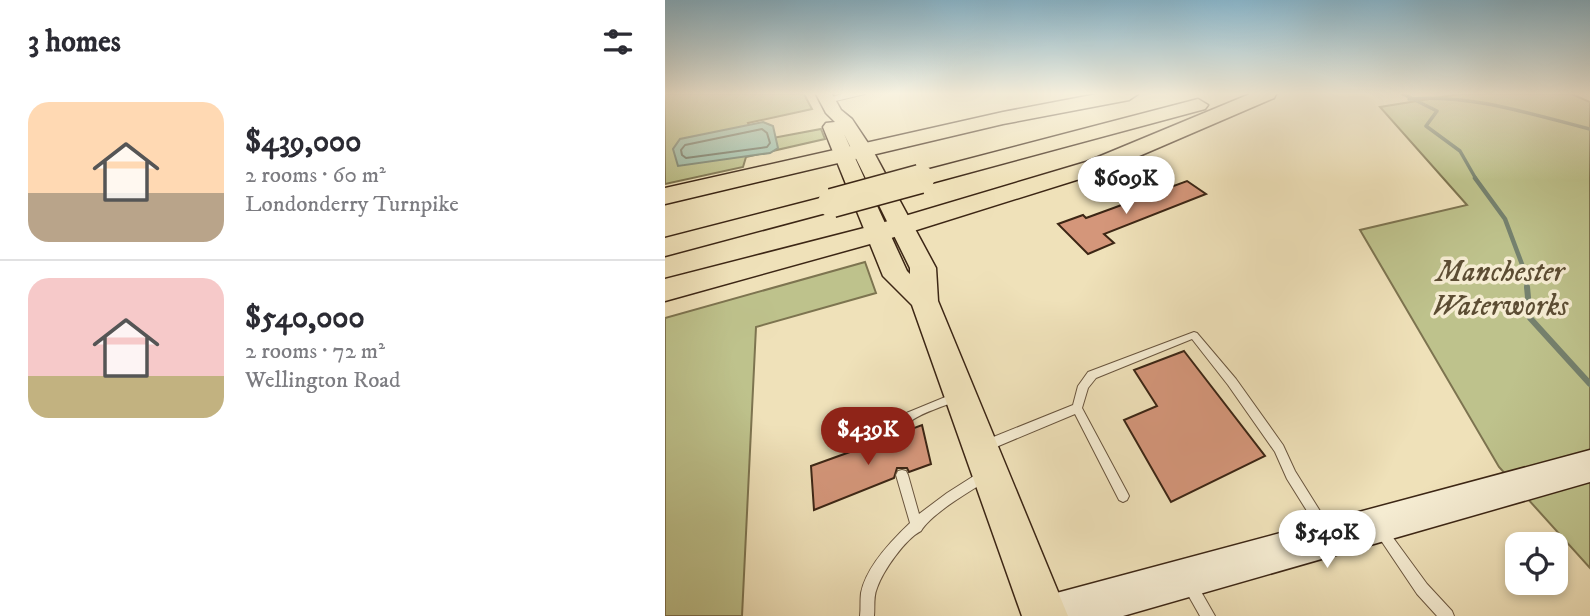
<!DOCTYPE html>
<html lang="en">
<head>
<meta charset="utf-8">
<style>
  body { margin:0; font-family:"IM FELL DW Pica",serif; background:#f2f2f3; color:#2b2b33; height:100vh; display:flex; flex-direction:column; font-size:26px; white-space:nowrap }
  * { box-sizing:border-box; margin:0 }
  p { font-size:23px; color:#7c7c81 }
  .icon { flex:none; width:38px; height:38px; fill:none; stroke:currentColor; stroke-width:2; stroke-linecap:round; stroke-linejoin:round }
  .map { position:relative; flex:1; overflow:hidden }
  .details { display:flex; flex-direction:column; background:#fff; width:665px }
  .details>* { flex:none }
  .buttons { position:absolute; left:840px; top:532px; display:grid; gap:14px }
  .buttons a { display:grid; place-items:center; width:63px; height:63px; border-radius:14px; background:#fff; box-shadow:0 4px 10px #0003; font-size:35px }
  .price { position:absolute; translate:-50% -60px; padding:0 16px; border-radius:24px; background:#fff; color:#222; font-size:23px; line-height:46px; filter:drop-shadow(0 2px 4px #0008) }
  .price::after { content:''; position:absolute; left:50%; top:42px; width:21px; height:16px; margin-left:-10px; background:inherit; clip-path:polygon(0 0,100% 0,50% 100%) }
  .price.selected { background:#8f2418; color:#fff }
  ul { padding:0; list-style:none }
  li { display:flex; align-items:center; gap:21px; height:175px; padding:0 28px }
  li+li { border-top:2px solid #e1e1e2 }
  li span { display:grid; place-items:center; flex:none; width:196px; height:140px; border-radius:21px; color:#555 }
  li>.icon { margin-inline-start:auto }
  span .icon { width:84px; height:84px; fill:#fffc; stroke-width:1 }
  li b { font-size:30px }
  h2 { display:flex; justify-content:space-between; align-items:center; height:84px; padding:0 28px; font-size:30px }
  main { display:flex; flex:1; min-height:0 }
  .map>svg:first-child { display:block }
  .green { fill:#bec28c; stroke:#7d7450; stroke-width:2 }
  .water { fill:#9bbeaa; stroke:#75816e; stroke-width:2 }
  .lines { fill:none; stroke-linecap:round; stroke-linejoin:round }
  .shore { stroke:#6c7260; stroke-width:2 }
  .stream-far2 { stroke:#75816e; stroke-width:3.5 }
  .stream-far1 { stroke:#75816e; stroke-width:4.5 }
  .stream { stroke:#75816e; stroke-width:6 }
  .building { fill:#d4967a; stroke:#3c2615; stroke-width:2 }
  .service-casing { stroke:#69553e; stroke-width:2 }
  .minor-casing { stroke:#69553e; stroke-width:2 }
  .secondary-casing { stroke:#3c2615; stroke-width:3 }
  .primary-casing { stroke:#3c2615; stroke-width:3 }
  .motorway-casing { stroke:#3c2615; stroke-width:3 }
  .service { fill:#f5ecd2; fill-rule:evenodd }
  .minor { fill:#f5ecd2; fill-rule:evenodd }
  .secondary { fill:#f5ecd2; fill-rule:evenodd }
  .primary { fill:#efe1b9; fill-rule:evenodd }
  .motorway { fill:#efe1b9; fill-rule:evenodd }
  .motorway-bridge-casing { stroke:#3c2615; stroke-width:31; stroke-linecap:butt }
  .motorway-bridge { stroke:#efe1b9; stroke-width:28 }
  .labels { text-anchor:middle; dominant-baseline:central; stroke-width:7; stroke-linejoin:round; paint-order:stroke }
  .park-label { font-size:30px; font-style:italic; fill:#5c4d33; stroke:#f5ecd2 }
</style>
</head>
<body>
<main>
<section class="details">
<h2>3 homes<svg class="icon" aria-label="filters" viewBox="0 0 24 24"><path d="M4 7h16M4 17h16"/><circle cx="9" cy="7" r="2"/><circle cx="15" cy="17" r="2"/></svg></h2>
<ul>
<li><span style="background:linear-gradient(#ffd9b3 65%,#b9a48a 0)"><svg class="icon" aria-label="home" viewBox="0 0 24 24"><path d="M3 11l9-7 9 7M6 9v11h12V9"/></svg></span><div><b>$439,000</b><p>2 rooms · 60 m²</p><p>Londonderry Turnpike</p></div></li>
<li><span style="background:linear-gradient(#f6c9c9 70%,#c2b280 0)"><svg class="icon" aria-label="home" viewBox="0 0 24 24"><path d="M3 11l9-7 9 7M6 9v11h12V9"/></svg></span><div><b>$540,000</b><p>2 rooms · 72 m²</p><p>Wellington Road</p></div></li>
</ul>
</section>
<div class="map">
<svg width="925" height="616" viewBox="0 0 925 616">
  <rect width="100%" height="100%" fill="#efe1b9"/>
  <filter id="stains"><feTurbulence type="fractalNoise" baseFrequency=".00286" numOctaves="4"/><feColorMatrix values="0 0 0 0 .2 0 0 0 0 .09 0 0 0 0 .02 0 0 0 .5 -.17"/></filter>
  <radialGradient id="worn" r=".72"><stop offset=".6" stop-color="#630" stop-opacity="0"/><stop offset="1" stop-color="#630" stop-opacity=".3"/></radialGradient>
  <path class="green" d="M0,94h139l8,15 -64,14 9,18 64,-12 4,10 -79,18 -3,10 -78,17z
    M795,94h112l18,8v466l-91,-101 -139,-237 107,-25 -87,-98z
    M200,262l11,31 -120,34 -14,289h-77v-298z"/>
  <path class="water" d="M98,122l10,4 5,22 -8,5 -92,13 -5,-17 7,-10z"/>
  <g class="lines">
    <path class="shore" d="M97,129l5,4 3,10 -3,4 -81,11 -4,-3 -1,-5 4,-5z"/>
    <path class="stream-far2" d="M738,94l34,17 -11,15 34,25 16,28
      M744,99c63,-5 121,15 181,30"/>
    <path class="stream-far1" d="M810,178l30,41 21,56 1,14"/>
    <path class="stream" d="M862,287l3,31 60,66"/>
  </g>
  <path class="building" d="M522,181l19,13 -102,40 10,9 -26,11 -30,-30 25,-9 3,3z
    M519,351l81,105 -94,46 -47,-82 33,-14 -23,-36z
    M257,425l9,39 -22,8 -2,-4h-10l-3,10 -80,32 -3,-44 75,-27 3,3 8,-1 9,-10z"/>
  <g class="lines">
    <g class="service-casing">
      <path id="service" d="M529,332l3,1 39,46 47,66 12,26 35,56 2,4 -2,4 -4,2 -4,-2 -35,-56 -12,-27 -47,-67 -36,-46 -96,39 -8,10 -6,20 45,84 2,4 -2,4 -4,2 -4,-2 -44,-86 -86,36 -4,1 -4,-1 -2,-4 2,-4 92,-37 5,-19 10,-14z
        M290,393l4,1 1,3 -1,3c-12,5 -41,14 -49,22 -8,8 -9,19 -21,17l-2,-3 2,-3 15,-19z
        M237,470l4,1 2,4 11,39 28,-21 33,-21 4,-1 4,1 2,4 -2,4c-18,11 -57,34 -67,51 -16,8 -38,40 -44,57 -4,9 -2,19 -3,28h-14c1,-8 0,-15 1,-23 5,-26 30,-52 49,-70l-14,-48 2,-4z
        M717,526l4,2 41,56 25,27 2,5h-17l-20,-22 -39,-58 -2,-4 2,-4z
        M525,579l5,2 20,35h-15l-17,-30 2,-5z"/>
    </g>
    <g class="minor-casing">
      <path id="minor" d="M177,94h23l-38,9 -5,-3z"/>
    </g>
    <g class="secondary-casing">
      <path id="secondary" d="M925,450v32l-467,134h-95l6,-15 15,-6z"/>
    </g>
    <g class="primary-casing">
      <path id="primary" d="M151,94h16l9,16 11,9 20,30 64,119 2,33 130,315h-46l-110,-311 -29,-29 -60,-149 3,-4 9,-1 -9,-9zM179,134l66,134v6l-3,-3z"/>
    </g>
    <g class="motorway-casing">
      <path id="motorway" d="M432,94h41l-9,6 -126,24 -338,80v-16l338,-76z
        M585,94h26l-2,4 -172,74 -214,67 -223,62v-22l203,-52 218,-65z
        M533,99l10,6 -3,4 -285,77 -9,-2 -3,-5 3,-5z
        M167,195l9,2 4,6 -4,6 -176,47v-18z"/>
    </g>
    <use href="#service" class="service"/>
    <use href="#minor" class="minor"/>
    <use href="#secondary" class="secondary"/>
    <use href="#primary" class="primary"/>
    <use href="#motorway" class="motorway"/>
    <g class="motorway-bridge-casing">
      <path id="motorway-bridge" d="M167,203l88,-24"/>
    </g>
    <use href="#motorway-bridge" class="motorway-bridge"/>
  </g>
  <linearGradient id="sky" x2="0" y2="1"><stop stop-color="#89b8cf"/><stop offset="0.52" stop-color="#f8f2e0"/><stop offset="1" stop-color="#f8f2e0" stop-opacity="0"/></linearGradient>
  <rect width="925" height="180" fill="url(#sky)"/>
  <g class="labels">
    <g class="park-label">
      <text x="835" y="272">Manchester<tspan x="835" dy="34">Waterworks</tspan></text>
    </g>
  </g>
  <rect width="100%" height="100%" filter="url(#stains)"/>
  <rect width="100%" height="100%" fill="url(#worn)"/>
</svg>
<div class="buttons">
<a><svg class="icon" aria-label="locate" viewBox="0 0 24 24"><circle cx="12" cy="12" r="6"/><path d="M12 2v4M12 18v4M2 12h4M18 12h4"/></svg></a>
</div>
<b class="price" style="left:461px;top:216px">$609K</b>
<b class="price selected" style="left:203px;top:467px">$439K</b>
<b class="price" style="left:662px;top:570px">$540K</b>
</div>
</main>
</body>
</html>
